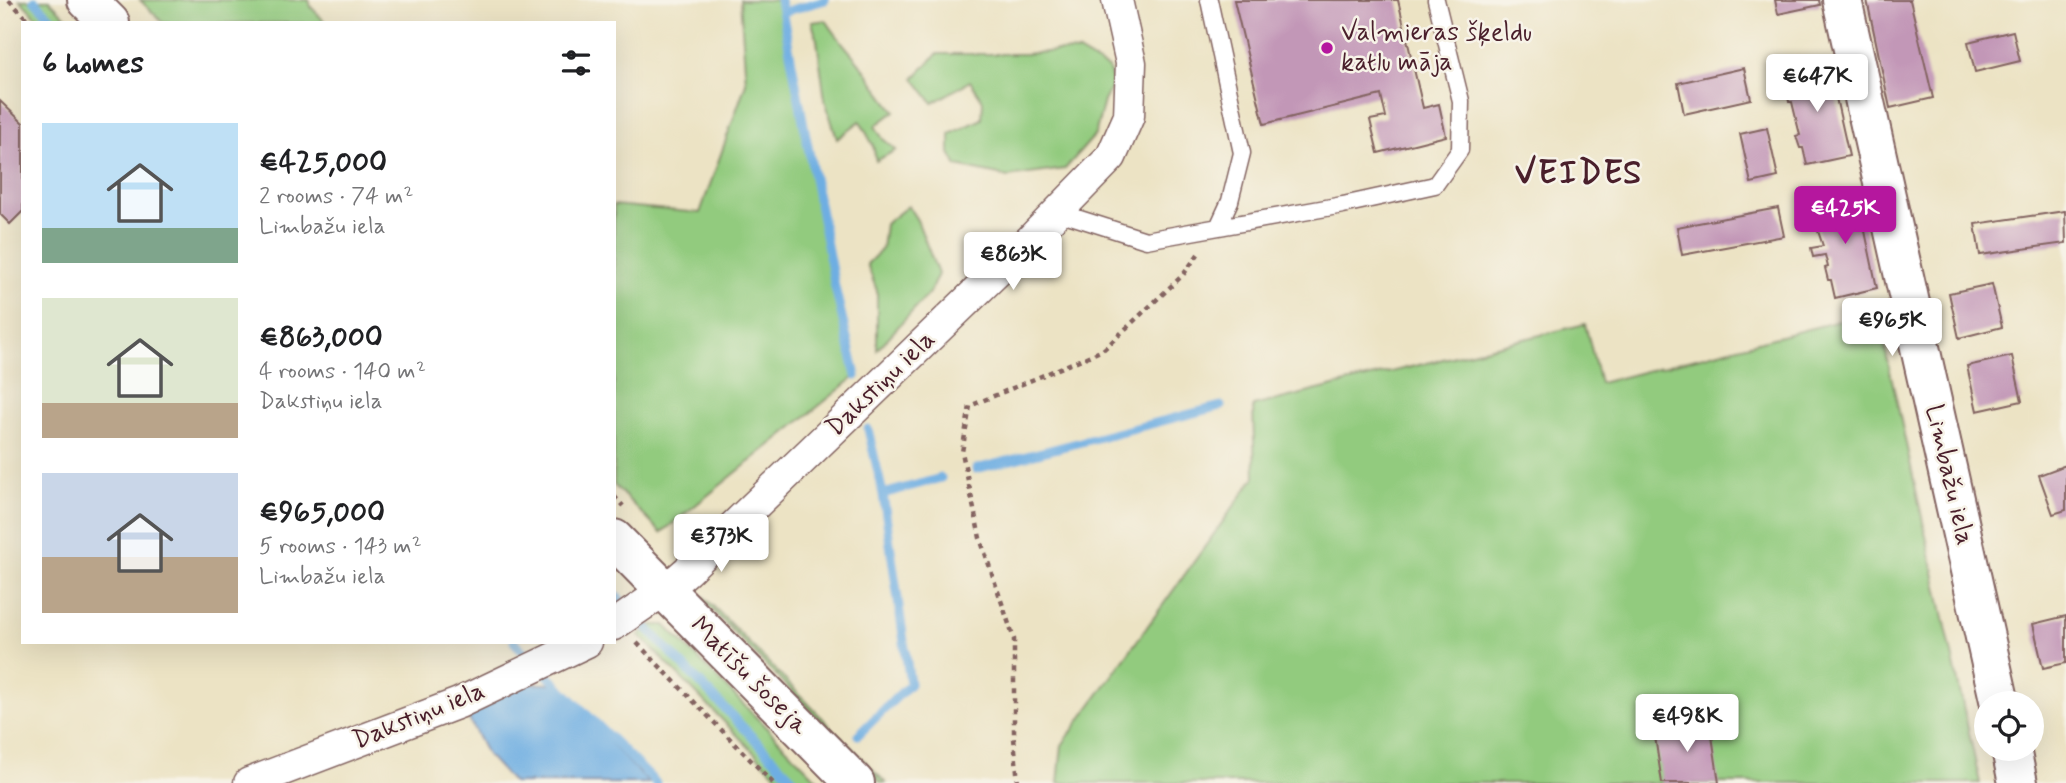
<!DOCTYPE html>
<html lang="en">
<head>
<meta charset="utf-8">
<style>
  body { margin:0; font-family:Mynerve,sans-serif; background:#f6f6f6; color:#202124; height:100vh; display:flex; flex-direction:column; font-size:26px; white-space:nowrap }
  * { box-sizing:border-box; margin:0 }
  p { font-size:23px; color:#757577 }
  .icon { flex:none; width:38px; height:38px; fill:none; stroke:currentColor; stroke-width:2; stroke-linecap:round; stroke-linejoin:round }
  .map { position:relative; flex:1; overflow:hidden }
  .side { position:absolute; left:21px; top:21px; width:595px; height:623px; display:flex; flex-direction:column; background:#fff; border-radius:0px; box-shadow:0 7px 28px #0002 }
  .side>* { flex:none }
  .tools { position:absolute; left:1974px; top:691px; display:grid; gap:14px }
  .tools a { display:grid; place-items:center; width:70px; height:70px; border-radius:50%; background:#fff; box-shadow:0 7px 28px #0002; font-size:35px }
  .price { position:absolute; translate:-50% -60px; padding:0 16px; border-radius:7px; background:#fff; color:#222; font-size:23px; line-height:46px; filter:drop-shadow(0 2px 4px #0008) }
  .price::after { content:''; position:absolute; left:50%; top:42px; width:21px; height:16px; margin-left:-10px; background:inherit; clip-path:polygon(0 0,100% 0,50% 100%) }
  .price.active { background:#b5179e; color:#fff }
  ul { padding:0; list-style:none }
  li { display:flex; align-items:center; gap:21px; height:175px; padding:0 21px }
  li span { display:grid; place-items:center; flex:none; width:196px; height:140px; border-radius:0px; color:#555 }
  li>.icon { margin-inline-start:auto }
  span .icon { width:84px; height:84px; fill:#fffc; stroke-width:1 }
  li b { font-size:30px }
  h2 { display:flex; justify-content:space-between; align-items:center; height:84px; padding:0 21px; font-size:30px }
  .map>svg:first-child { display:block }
  .green { fill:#92cb7e; stroke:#6e7554; stroke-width:2 }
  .water { fill:#6eaee2; stroke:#5c6686; stroke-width:2 }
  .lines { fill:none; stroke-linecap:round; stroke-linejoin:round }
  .stream { stroke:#6eaee2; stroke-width:9 }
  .building { fill:#c297b7 }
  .lane-casing { stroke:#836461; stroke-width:19 }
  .street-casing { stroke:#836461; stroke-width:33 }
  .secondary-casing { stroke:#836461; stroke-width:42 }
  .primary-casing { stroke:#836461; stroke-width:42 }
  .path { stroke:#836461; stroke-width:4.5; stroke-dasharray:5 5; stroke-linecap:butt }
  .lane { stroke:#fff; stroke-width:16 }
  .street { stroke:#fff; stroke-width:30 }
  .secondary { stroke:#fff; stroke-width:38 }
  .primary { stroke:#fff; stroke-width:38 }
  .poi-dot { fill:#b5179e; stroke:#f7f3e8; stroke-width:2.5 }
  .labels { text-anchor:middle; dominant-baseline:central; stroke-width:5; stroke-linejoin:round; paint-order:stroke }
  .poi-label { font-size:26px; fill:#4a1f2b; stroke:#f7f3e8; text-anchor:start }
  .street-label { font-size:26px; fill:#4a1f2b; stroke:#f7f3e8 }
  .district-label { font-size:33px; font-weight:bold; letter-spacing:2px; fill:#4a1f2b; stroke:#f7f3e8 }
</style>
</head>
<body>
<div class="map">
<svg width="2066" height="783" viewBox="0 0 2066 783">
  <rect width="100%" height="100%" fill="#f7f3e8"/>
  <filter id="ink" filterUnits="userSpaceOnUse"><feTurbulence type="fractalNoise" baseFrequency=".0143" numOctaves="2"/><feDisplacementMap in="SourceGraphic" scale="14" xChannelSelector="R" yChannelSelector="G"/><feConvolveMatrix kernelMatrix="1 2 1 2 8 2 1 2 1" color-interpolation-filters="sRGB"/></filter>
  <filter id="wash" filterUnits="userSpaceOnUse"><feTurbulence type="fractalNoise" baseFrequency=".00686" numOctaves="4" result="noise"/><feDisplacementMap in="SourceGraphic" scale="28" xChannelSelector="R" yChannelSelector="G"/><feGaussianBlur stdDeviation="1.57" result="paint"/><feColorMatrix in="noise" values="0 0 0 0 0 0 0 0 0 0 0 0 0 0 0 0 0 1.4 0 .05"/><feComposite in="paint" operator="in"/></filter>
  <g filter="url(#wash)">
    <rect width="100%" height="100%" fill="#ece3c4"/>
    <path class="green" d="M20,0h29l23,23h-30z
      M140,0h169l2,7 15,16h-163z
      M740,0h40l55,287 21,89 -195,157 -47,-48v-280l86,8 46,-130z
      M826,20c9,15 20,27 31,40 14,17 24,35 38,51l-20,15 8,13 13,11 -20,11 -3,-16 -13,-24 -23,18 -12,-39 -8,-60 -5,-18z
      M1058,51l22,1 29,17 4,15 -9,17 -9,34 -30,34 -57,8 -51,-11 -7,-13v-19l32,-15 1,-18 -13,-20 -37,22 -19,-25 23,-24h88z
      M908,206l9,14 21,54 -8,18 -53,58v-59l-10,-27 15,-15 3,-25z
      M1877,311l103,472h-922l4,-38 193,-268 -2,-71 332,-82 15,59z
      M704,597l182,186h-5l-180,-184z
      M652,625h13l156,158h-37l-145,-148z"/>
    <path class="water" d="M507,683l48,1 94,99h-136l-26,-28 -20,-40z"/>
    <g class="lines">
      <path class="stream" d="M34,0l22,23
        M780,0l55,287 21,89
        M783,12l42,-12
        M976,469l245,-63
        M883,494l58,-16
        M614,594l183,189
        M514,642l142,141
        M858,735l52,-51 -27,-190 -15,-65"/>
    </g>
    <g id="blocks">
      <path class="building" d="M1234,0h164l25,108 16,-4 7,32 -68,17 -8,-33 16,-3 -5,-22 -117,29z
        M1775,0h44l1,5 -42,9z
        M1867,0h43l23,98 -43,10z
        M2013,31l7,30 -45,11 -7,-30z
        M1828,62l21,94 -42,9 -4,-17h-3l-4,-12 4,-1 -8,-33h-3l-2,-12 3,-1 -4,-18z
        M1744,68l7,31 -67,15 -6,-31z
        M0,101l23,22v88l-13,13 -10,-10z
        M1767,128l11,49 -27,6 -11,-49z
        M1857,193l20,95 -42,10 -4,-18h-3l-3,-12 3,-1 -3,-12 -12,2 -2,-9 12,-2 -8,-24 3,-1 -4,-18z
        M1778,208l6,28 -102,19 -5,-28z
        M2065,211l1,32 -86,12 -5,-31z
        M1992,284l10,43 -43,11 -10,-45z
        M2012,356l10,45 -45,10 -10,-45z
        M2066,465v45l-13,4 -14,-39z
        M2066,616v47l-23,5 -10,-44z
        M1710,722l9,61h-57l-8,-53z"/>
    </g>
  </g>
  <g filter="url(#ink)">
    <use href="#blocks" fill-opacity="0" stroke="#836461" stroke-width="2"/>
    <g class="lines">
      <g class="lane-casing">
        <path id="lane" d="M1209,0l33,153 -12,48 -12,26
          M1058,212l88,28 197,-35 92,-20 25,-35 1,-49 -25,-101"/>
      </g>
      <g class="street-casing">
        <path id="street" d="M614,625l51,-35 22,-19 344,-332 80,-82 18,-41 2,-53 -14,-63
          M249,783l210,-80 128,-61"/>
      </g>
      <g class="secondary-casing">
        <path id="secondary" d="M1842,0l158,704
          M2011,749l7,34"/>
      </g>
      <g class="primary-casing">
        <path id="primary" d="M87,0l23,23
          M614,539l241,244"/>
      </g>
      <path class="path" d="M9,0l22,23
        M614,496l9,10
        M637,643l136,140
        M1018,783l-4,-45v-99l-34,-101 -18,-86 8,-46 133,-56 80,-75 16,-22"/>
      <use href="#lane" class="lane"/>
      <use href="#street" class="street"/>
      <use href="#secondary" class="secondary"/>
      <use href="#primary" class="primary"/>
    </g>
  </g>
  <circle class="poi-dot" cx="1327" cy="48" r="7"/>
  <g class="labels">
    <g class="poi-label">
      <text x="1341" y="33">Valmieras šķeldu<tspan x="1341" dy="30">katlu māja</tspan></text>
    </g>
    <g class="street-label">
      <text transform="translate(881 384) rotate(-44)">Dakstiņu iela</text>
      <text transform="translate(1949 475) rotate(77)">Limbažu iela</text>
      <text transform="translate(749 676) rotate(45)">Matīšu šoseja</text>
      <text transform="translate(419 716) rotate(-22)">Dakstiņu iela</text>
    </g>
    <g class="district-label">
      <text x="1579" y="174">VEIDES</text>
    </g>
  </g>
</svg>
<div class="tools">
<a><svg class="icon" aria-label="locate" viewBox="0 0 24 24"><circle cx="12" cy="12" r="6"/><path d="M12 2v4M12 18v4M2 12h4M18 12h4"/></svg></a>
</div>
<b class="price" style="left:1817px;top:114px">€647K</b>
<b class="price active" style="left:1845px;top:246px">€425K</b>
<b class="price" style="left:1013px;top:292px">€863K</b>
<b class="price" style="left:1892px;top:358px">€965K</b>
<b class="price" style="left:721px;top:574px">€373K</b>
<b class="price" style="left:1687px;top:754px">€498K</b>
<section class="side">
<h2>6 homes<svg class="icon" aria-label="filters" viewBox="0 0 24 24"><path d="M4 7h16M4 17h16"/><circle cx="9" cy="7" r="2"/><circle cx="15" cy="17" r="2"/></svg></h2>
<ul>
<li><span style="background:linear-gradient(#bfe0f5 75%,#7fa58c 0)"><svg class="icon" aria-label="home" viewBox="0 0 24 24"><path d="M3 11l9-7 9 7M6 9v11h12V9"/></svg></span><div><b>€425,000</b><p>2 rooms · 74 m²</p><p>Limbažu iela</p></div></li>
<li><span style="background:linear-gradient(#dfe7d0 75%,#b9a48a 0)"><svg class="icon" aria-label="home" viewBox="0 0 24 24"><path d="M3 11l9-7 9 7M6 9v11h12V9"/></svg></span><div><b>€863,000</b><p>4 rooms · 140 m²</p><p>Dakstiņu iela</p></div></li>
<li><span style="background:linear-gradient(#c9d6e8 60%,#b9a48a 0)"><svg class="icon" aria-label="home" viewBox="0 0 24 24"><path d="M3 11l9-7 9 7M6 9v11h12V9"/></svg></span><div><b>€965,000</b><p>5 rooms · 143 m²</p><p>Limbažu iela</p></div></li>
</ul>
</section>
</div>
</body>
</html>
